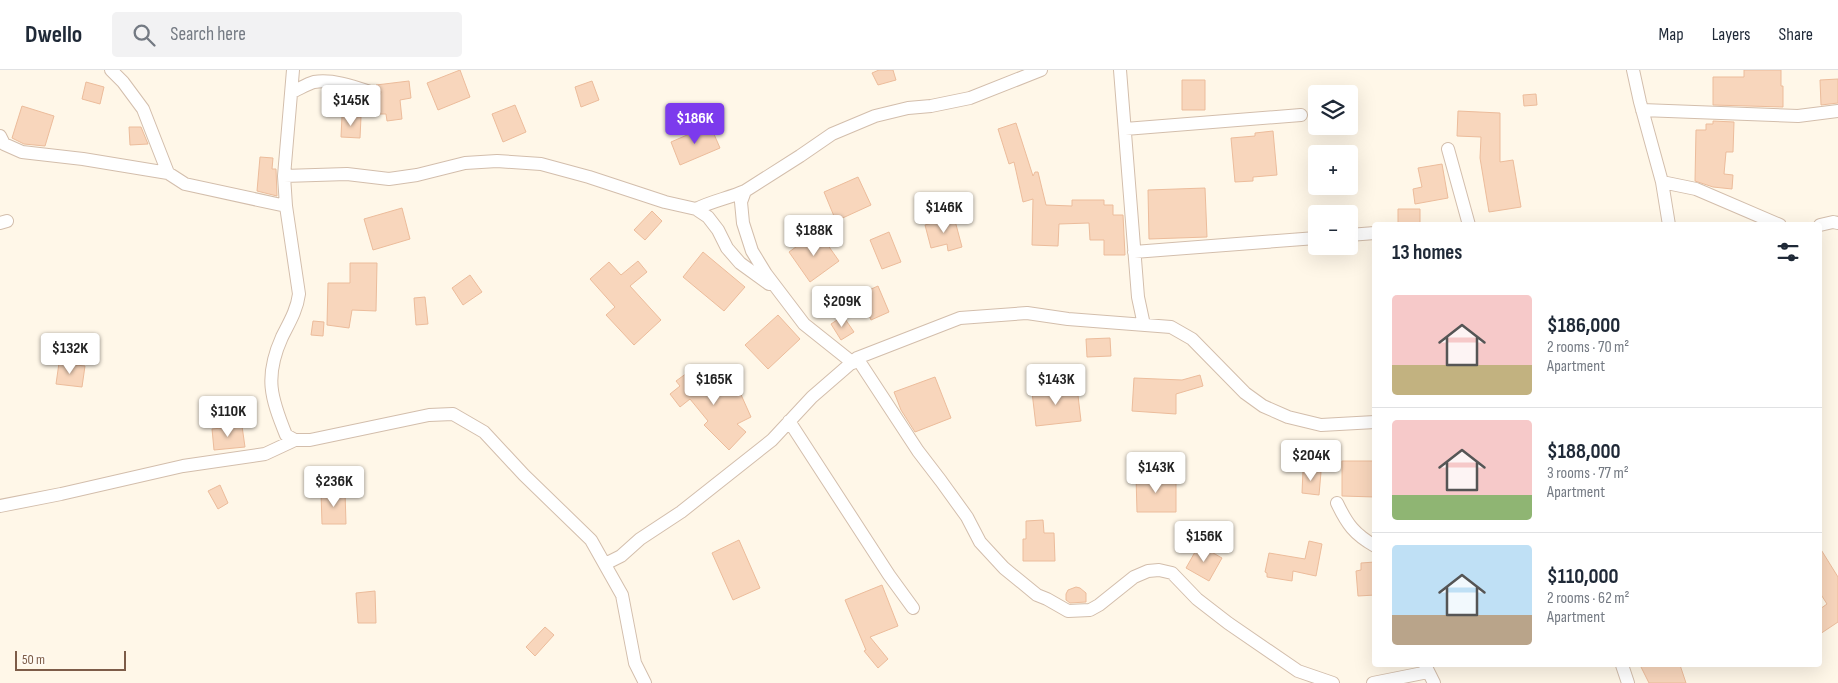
<!DOCTYPE html>
<html lang="en">
<head>
<meta charset="utf-8">
<style>
  body { margin:0; font-family:"Sofia Sans Condensed",sans-serif; background:#f2f2f3; color:#1f2937; height:100vh; display:flex; flex-direction:column; font-size:19px; white-space:nowrap }
  * { box-sizing:border-box; margin:0 }
  p { font-size:16px; color:#747a83 }
  .icon { flex:none; width:28px; height:28px; fill:none; stroke:currentColor; stroke-width:2; stroke-linecap:round; stroke-linejoin:round }
  .map { position:relative; flex:1; overflow:hidden }
  .drawer { position:absolute; left:1372px; top:152px; width:450px; height:445px; display:flex; flex-direction:column; background:#fff; border-radius:5px; box-shadow:0 5px 20px #0002 }
  .drawer>* { flex:none }
  .fabs { position:absolute; left:1308px; top:15px; display:grid; gap:10px }
  .fabs a { display:grid; place-items:center; width:50px; height:50px; border-radius:5px; background:#fff; box-shadow:0 5px 20px #0002; font-size:25px }
  .scale { position:absolute; left:15px; bottom:12px; width:111px; box-sizing:border-box; padding-left:5px; border:2px solid #7d5c48; border-top:0; font-size:14px; line-height:18px; white-space:nowrap; color:#7d5c48; -webkit-text-stroke:4px #fffaf1; paint-order:stroke }
  .price { position:absolute; translate:-50% -42px; padding:0 11px; border-radius:5px; background:#fff; color:#222; font-size:16px; line-height:32px; filter:drop-shadow(0 1px 2px #0008) }
  .price::after { content:''; position:absolute; left:50%; top:30px; width:15px; height:11px; margin-left:-8px; background:inherit; clip-path:polygon(0 0,100% 0,50% 100%) }
  .price.selected { background:#7c3aed; color:#fff }
  ul { padding:0; list-style:none }
  li { display:flex; align-items:center; gap:15px; height:125px; padding:0 20px }
  li+li { border-top:1px solid #e0e1e3 }
  li span { display:grid; place-items:center; flex:none; width:140px; height:100px; border-radius:5px; color:#555 }
  li>.icon { margin-inline-start:auto }
  span .icon { width:60px; height:60px; fill:#fffc; stroke-width:1 }
  li b { font-size:21px }
  h2 { display:flex; justify-content:space-between; align-items:center; height:60px; padding:0 20px; font-size:21px }
  header { display:flex; align-items:center; gap:30px; box-sizing:border-box; height:70px; padding:0 25px; background:#fff; border-bottom:1px solid #e0e1e3 }
  header strong { font-size:24px }
  nav { display:flex; gap:28px; margin-inline-start:auto; font-size:18px }
  .search { width:350px; height:45px; background:#f2f2f3; display:flex; align-items:center; gap:12px; box-sizing:border-box; padding:0 18px; border-radius:5px; color:#747a83; font-size:19px }
  .map>svg:first-child { display:block }
  .building { fill:#f8d6bc; stroke:#ecbc9b }
  .lines { fill:none; stroke-linecap:round; stroke-linejoin:round }
  .street-casing { stroke:#d3beac; stroke-width:14 }
  .street { stroke:#fff; stroke-width:12 }
</style>
</head>
<body>
<header>
<strong>Dwello</strong>
<div class="search"><svg class="icon" aria-label="search" viewBox="0 0 24 24"><circle cx="10" cy="10" r="6"/><path d="M15 15l6 6"/></svg>Search here</div>
<nav><a>Map</a><a>Layers</a><a>Share</a></nav>
</header>
<div class="map">
<svg width="1838" height="613" viewBox="0 0 1838 613">
  <rect width="100%" height="100%" fill="#fff7e8"/>
  <path class="building" d="M460,0l10,27 -32,13 -11,-27z
    M879,0h14l3,10 -18,5 -6,-12z
    M1744,0h37v16h2v21l-70,-2v-28h31z
    M1838,9v24l-17,2 -1,-25z
    M1182,10h23v30h-23z
    M409,11l2,17 -11,2 2,19 -15,2 -1,-7h-6l-2,-15 3,-7 -5,-7z
    M592,11l7,19 -18,7 -6,-20z
    M86,12l18,5 -4,17 -18,-5z
    M1536,24l1,11 -13,1 -1,-11z
    M515,35l11,27 -23,10 -11,-28z
    M22,36l32,10 -9,30 -21,-2 -12,-6z
    M1458,41l42,2v49l13,-2 8,47 -32,5 -9,-54 1,-21 -24,-1z
    M342,46l19,1 -1,21 -19,-1z
    M1713,51l21,1 -1,30h-7l-2,22 9,1 -1,14 -19,-2 -18,-6 1,-51h10v-6h7z
    M1016,53l17,53 2,-4h3l8,33 26,1v-6h32v5h9v10h10l2,40h-21v-15h-14l-1,-17 -30,1 -1,22 -26,-1 1,-46 -10,3 -9,-40 -5,2 -11,-35z
    M710,55l10,23 -40,17 -9,-23z
    M129,57h12l7,17 -18,1z
    M1273,61l4,44 -24,2v4l-18,1 -4,-44 24,-2v-3z
    M260,87l13,1 -1,11h4l1,27 -20,-5z
    M1442,94l6,34 -33,6 -2,-15 9,-2 -4,-19z
    M858,107l13,28 -35,16 -12,-29z
    M1205,118l2,49 -58,2 -1,-49z
    M402,138l8,31 -37,11 -9,-31z
    M1398,139h22v16h-22z
    M652,141l10,10 -17,19 -11,-10z
    M954,147l8,30 -14,4 -1,-7 -16,4 -6,-23z
    M818,161l21,30 -29,21 -21,-30z
    M889,162l12,30 -19,7 -12,-29z
    M703,182l42,35 -21,24 -41,-34z
    M638,191l9,11 -17,14 31,34 -27,25 -28,-30 9,-8 -25,-28 19,-17 12,13z
    M350,193h27l-1,48 -24,-1 -3,18 -22,-3 1,-42h22z
    M470,205l12,17 -19,13 -11,-17z
    M878,216l11,26 -18,8 -11,-26z
    M425,227l3,27 -12,1 -2,-27z
    M778,245l22,24 -32,30 -23,-24z
    M843,246l11,16 -13,8 -10,-16z
    M313,251l11,1 -1,14 -12,-1z
    M1110,268l1,18 -24,1 -1,-18z
    M59,293l26,3 -3,21 -26,-3z
    M698,295l24,30 16,-7 13,29 -14,7 9,8 -17,18 -25,-25 4,-4 -18,-22 -10,8 -10,-13 10,-8 -4,-5z
    M1200,305l3,11 -27,8v20l-44,-3 2,-33 48,2z
    M935,307l16,41 -36,14 -14,-22 -7,-18z
    M1077,317l4,34 -45,5 -4,-34z
    M242,356l3,21 -31,3 -2,-21z
    M1342,391h33v36l-33,-1z
    M1303,400l18,2 -2,23 -17,-2z
    M1176,405v37h-39l-1,-36z
    M220,415l8,18 -10,6 -10,-18z
    M345,421l1,33h-24l-1,-32z
    M1043,450l1,13h10l1,28h-32v-22h3v-18z
    M739,470l21,48 -27,12 -21,-47z
    M1309,471l13,3 -6,32 -23,-5 -1,10 -25,-4v-4l-2,-1 4,-19 36,6z
    M1199,475l23,13 -13,23 -23,-13z
    M1820,478l18,29v45l-18,12v-25l7,-5 -7,-11z
    M1375,492v33l-17,1 -2,-25 5,-1v-7z
    M882,515l16,41 -28,11 18,22 -10,9 -14,-17 2,-1 -21,-50z
    M1076,517l4,1 6,5v9l-16,1 -4,-3v-6l2,-4z
    M375,521l1,32h-18l-2,-30z
    M545,557l9,8 -19,21 -9,-9z
    M1640,595h40l6,18h-37z"/>
  <g class="lines">
    <g class="street-casing">
      <path id="street" d="M111,0l12,12 20,27 25,64 17,11 101,22
        M293,0l-9,106 2,30 13,88c-2,16 -10,29 -17,43 -18,40 -11,61 4,98l9,5h15l119,-25 24,-1 31,18 40,43 67,65 31,55 13,68 10,20
        M1120,0l18,227 6,28
        M1633,0l7,32 22,80 7,43
        M292,22c7,-3 15,-8 22,-10 20,-3 41,5 59,11
        M1642,40l156,6 40,-5
        M1125,59l176,-14
        M0,66l4,8 18,8 61,7 85,14
        M1448,79l21,76
        M284,106l63,-2 42,5 28,-4 48,-12 32,-2 44,3 48,13 76,25 31,7 12,8 10,13 9,18 13,15 29,21
        M1662,112l34,7 84,36
        M696,139c16,-8 33,-11 49,-18
        M0,153l7,-2
        M1820,155l13,-3 5,1
        M1349,165l26,-2
        M1134,182l182,-14
        M857,288l61,93 23,30 26,36 13,25 24,26 33,27 10,4 21,12 22,-1 9,-5 35,-28 14,-6 11,-1 13,3 25,26 31,24 70,48 35,12
        M853,293l-49,-39 -38,-50 -14,-23 -9,-28 -2,-21 4,-11 55,-35 32,-22 43,-18 33,-8 23,-2 39,-8 71,-28
        M789,351l100,154 24,33
        M1337,433c10,21 17,31 38,43
        M0,436l61,-12 122,-28 82,-12 30,-14
        M605,494l16,-8 19,-17 41,-27 91,-72 40,-43 45,-39 103,-40 67,-5 41,6 103,8 21,12 53,54 18,13 25,11 33,8 54,-3
        M1425,595l9,18
        M1622,595l6,18
        M1373,613l55,-11"/>
    </g>
    <use href="#street" class="street"/>
  </g>
</svg>
<div class="fabs">
<a><svg class="icon" aria-label="layers" viewBox="0 0 24 24"><path d="M12 4l9 5-9 5-9-5zM3 14l9 5 9-5"/></svg></a>
<a>+</a>
<a>−</a>
</div>
<div class="scale">50 m</div>
<b class="price" style="left:351px;top:57px">$145K</b>
<b class="price selected" style="left:695px;top:75px">$186K</b>
<b class="price" style="left:944px;top:164px">$146K</b>
<b class="price" style="left:814px;top:187px">$188K</b>
<b class="price" style="left:842px;top:258px">$209K</b>
<b class="price" style="left:70px;top:305px">$132K</b>
<b class="price" style="left:714px;top:336px">$165K</b>
<b class="price" style="left:1056px;top:336px">$143K</b>
<b class="price" style="left:228px;top:368px">$110K</b>
<b class="price" style="left:1311px;top:412px">$204K</b>
<b class="price" style="left:1156px;top:424px">$143K</b>
<b class="price" style="left:334px;top:438px">$236K</b>
<b class="price" style="left:1204px;top:493px">$156K</b>
<section class="drawer">
<h2>13 homes<svg class="icon" aria-label="filters" viewBox="0 0 24 24"><path d="M4 7h16M4 17h16"/><circle cx="9" cy="7" r="2"/><circle cx="15" cy="17" r="2"/></svg></h2>
<ul>
<li><span style="background:linear-gradient(#f6c9c9 70%,#c2b280 0)"><svg class="icon" aria-label="home" viewBox="0 0 24 24"><path d="M3 11l9-7 9 7M6 9v11h12V9"/></svg></span><div><b>$186,000</b><p>2 rooms · 70 m²</p><p>Apartment</p></div></li>
<li><span style="background:linear-gradient(#f6c9c9 75%,#8fb573 0)"><svg class="icon" aria-label="home" viewBox="0 0 24 24"><path d="M3 11l9-7 9 7M6 9v11h12V9"/></svg></span><div><b>$188,000</b><p>3 rooms · 77 m²</p><p>Apartment</p></div></li>
<li><span style="background:linear-gradient(#bfe0f5 70%,#b9a48a 0)"><svg class="icon" aria-label="home" viewBox="0 0 24 24"><path d="M3 11l9-7 9 7M6 9v11h12V9"/></svg></span><div><b>$110,000</b><p>2 rooms · 62 m²</p><p>Apartment</p></div></li>
</ul>
</section>
</div>
</body>
</html>
